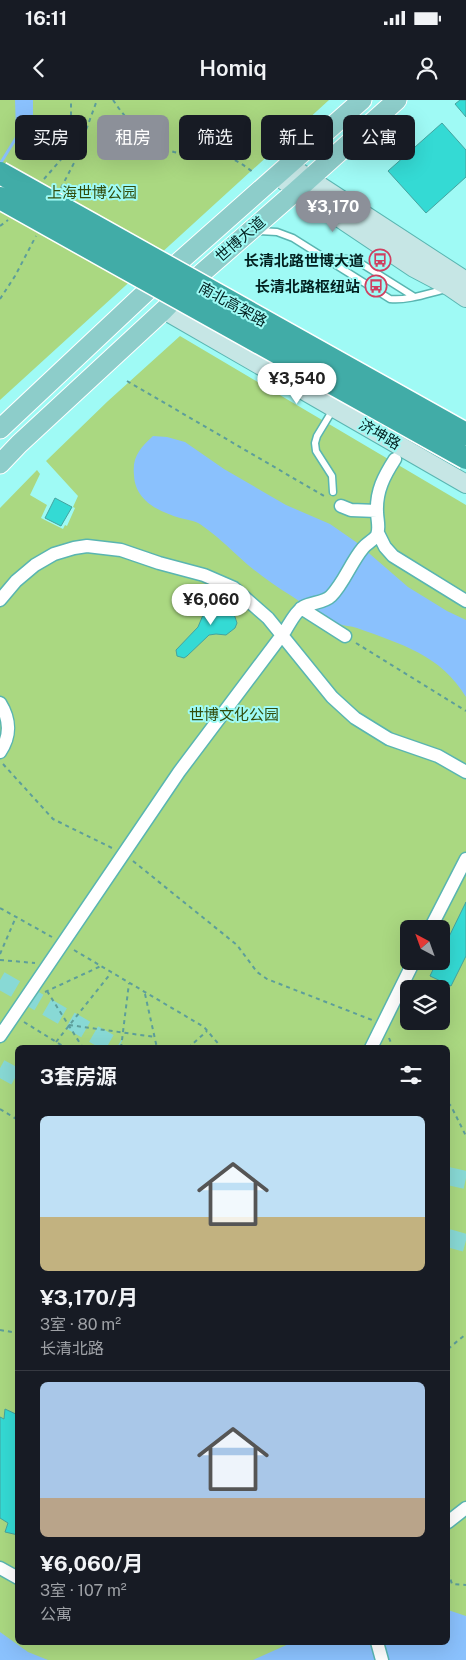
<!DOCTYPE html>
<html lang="zh">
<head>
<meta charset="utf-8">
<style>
  body { margin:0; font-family:"Public Sans","Noto Sans SC",sans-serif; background:#242831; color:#f1f3f6; height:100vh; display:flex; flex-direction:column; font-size:19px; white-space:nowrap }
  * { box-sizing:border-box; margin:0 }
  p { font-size:16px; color:#9ea1a6 }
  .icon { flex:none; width:28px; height:28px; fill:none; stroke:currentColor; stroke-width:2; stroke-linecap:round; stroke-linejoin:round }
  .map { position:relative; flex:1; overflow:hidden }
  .panel { position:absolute; left:15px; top:945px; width:435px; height:600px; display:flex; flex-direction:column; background:#171b24; border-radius:8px; box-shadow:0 5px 20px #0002 }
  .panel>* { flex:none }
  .top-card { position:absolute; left:15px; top:15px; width:436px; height:45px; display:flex; gap:10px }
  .needle { width:32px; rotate:319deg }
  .fabs { position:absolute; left:400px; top:820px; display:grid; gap:10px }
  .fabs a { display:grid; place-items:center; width:50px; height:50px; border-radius:8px; background:#171b24; box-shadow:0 5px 20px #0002; font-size:25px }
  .price { position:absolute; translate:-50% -42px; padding:0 11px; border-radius:18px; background:#fff; color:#222; font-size:16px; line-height:32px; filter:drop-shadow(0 1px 2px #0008) }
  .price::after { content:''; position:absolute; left:50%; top:30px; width:15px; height:11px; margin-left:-8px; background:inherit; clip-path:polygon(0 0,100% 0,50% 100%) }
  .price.selected { background:#8c9099; color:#fff }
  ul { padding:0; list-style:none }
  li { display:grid; align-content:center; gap:10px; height:265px; padding:0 25px }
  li+li { border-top:1px solid #363941 }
  li span { display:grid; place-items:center; height:155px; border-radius:8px; color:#555 }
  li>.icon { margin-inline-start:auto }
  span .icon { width:90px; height:90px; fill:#fffc; stroke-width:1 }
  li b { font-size:21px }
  h2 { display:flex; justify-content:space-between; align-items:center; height:60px; padding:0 25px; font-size:21px }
  .pill { padding:0 18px; border-radius:8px; background:#171b24; box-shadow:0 5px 20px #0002; font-size:18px; line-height:45px }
  .pill.selected { background:#8c9099; color:#fff }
  .status { display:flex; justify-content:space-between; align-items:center; height:35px; padding:0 25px; background:#171b24; direction:ltr }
  .status svg { height:14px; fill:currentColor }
  header { display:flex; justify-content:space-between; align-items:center; height:65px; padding:0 25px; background:#171b24; font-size:22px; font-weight:600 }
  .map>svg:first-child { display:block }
  .green { fill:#aad881; fill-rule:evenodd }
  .water { fill:#8ac1fd }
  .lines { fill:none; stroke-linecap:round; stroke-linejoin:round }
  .stream { stroke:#8ac1fd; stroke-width:3 }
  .building { fill:#34dad4; stroke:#45a39f }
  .secondary-tunnel { stroke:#88d9d5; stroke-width:18; stroke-dasharray:18 9; stroke-linecap:butt }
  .lane-casing { stroke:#59b5b1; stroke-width:9 }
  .street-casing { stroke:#59b5b1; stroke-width:15 }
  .secondary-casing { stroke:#59b5b1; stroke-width:20 }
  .primary-casing { stroke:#fff; stroke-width:21 }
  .path { stroke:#5d9e9a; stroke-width:2; stroke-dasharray:4 4; stroke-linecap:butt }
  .lane { stroke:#fff; stroke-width:6 }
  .street { stroke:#fff; stroke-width:12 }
  .secondary { stroke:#c6e6e5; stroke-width:18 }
  .primary { stroke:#8dcdca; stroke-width:19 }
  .highway-bridge-casing { stroke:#fff; stroke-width:25; stroke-linecap:butt }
  .highway-bridge { stroke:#41aca7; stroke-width:22 }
  .labels { text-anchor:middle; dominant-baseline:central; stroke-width:4; stroke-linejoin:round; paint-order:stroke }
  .park-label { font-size:15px; fill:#314d0d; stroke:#9ffaf5 }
  .street-label { font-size:15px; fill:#032120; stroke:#9ffaf5 }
  .poi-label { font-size:15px; font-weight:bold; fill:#032120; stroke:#9ffaf5; text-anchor:end }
</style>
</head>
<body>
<div class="status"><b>16:11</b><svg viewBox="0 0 49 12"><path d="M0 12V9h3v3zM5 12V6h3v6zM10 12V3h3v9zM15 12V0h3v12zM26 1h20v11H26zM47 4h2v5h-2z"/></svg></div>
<header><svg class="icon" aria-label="back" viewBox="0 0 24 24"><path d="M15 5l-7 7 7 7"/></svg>Homiq<svg class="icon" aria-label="person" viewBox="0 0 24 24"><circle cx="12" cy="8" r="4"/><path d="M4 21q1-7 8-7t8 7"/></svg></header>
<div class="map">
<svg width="466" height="1560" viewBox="0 0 466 1560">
  <rect width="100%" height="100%" fill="#9ffaf5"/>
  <path class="green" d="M0,0h329l-329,300z
    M180,236l286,169v1155h-466v-1152l37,-38 3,4 -10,21 17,10 -6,13 22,11 2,-4 2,1 8,-18 -2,-1 5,-11 -32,-35 62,-60zM409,829h32v32h-32zM409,889h32v32h-32zM18,948h430v594h-430z"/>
  <path class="water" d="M15,0h18v40l-17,-8z
    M153,336l14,1 18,5 39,27 62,36 44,19 26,18 52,45 39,24 19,9v77c-25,-42 -65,-53 -109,-69 -6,-2 -13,-2 -18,-4 -17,-7 -34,-19 -49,-29 -18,-11 -36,-24 -52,-39 -11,-10 -21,-20 -34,-29 -7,-6 -15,-7 -24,-9 -23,-7 -45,-18 -46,-43 -2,-18 6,-27 19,-39z
    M448,1510l18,6v44h-213l38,-17 157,-1z
    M0,1532l28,20 20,8h-48z"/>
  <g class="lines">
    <path class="stream" d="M0,64l21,-34"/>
  </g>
  <path class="building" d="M460,0h6v17l-11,-13z
    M442,23l24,27v27l-40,36 -38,-42z
    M55,398l17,9 -11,19 -16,-8z
    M229,495l7,8 -2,11 3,9 -2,5 -9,7 -10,-1 -7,1 -22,21 -3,2 -7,-2 -1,-6 22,-23 5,-12 23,-19z
    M466,802v54l-15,30 -21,-10 7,-15h4v-8z
    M5,1309l13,6v120l-13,-3 3,-9 -8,-5v-101l4,2z"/>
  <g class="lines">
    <path class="secondary-tunnel" d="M0,880l118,68
      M0,968l18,10
      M448,1076l18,4
      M448,1138l18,5"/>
    <g class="lane-casing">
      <path id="lane" d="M259,131l18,1 16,6 97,61c17,2 39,-6 56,-10
        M327,159h24l11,5 51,32
        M333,392l-1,-16 -16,-25 -1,-8 2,-7 17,-28"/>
    </g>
    <g class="street-casing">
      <path id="street" d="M341,406l10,4 26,1
        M378,433l7,14 8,9 73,45
        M0,500l16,-19 19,-16 19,-11 20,-6 13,-2 34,4 38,13 45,12 30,13 34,30 64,79 23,21 34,21 49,17 28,16
        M301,508l44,28
        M0,603c10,16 11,33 0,49
        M430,829l36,-70
        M0,936l179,-264 106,-141c5,-8 10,-19 18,-24 9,-5 21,-4 28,-11 13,-13 20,-34 32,-48 4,-5 11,-8 14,-13 3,-7 0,-16 0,-23 -1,-21 7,-36 18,-53
        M371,948l43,-87
        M448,1422l18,-14
        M0,1468l18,10
        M377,1542l5,18"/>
    </g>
    <g class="secondary-casing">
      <path id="secondary" d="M288,65l178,116
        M277,76l137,92 36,19 16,11
        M164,210l302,174"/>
    </g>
    <g class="primary-casing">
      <path id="primary" d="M0,329l162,-152 200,-177
        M0,364l19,-20 145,-134 22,-23 111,-97 100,-90"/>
    </g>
    <path class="path" d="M113,0c15,22 34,44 61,52 8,2 18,0 27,0 21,0 37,8 53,21
      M44,79l21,-24 6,-34v-21
      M61,88l13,-25 23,-63
      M0,126l8,-6
      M0,199l15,-23 21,-40
      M127,281l197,115
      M356,543l110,68
      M3,664l50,55 61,30
      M133,761l104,84 20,27 10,7 105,41
      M0,808l52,29
      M74,850l130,77 18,21
      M0,854l16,-37
      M0,860l35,3
      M47,891l36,57
      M45,892l56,-26
      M145,894l12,54
      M24,922l42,26
      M69,925l86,12
      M389,938l4,10
      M56,942l55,-69
      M121,948l8,-65
      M188,948l19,-17
      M448,1003l3,3 15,30
      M0,1009l18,11
      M0,1230l18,3
      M448,1249l18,-15
      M448,1472l4,12 14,1"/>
    <use href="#lane" class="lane"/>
    <use href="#street" class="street"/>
    <use href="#secondary" class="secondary"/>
    <use href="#primary" class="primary"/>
    <g class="highway-bridge-casing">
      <path id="highway-bridge" d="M0,73l466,261
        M0,98l466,260"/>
    </g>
    <use href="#highway-bridge" class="highway-bridge"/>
  </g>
  <defs>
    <g id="bus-ring" transform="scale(1.125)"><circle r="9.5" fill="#9ffaf5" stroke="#cf4060" stroke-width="1.5"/><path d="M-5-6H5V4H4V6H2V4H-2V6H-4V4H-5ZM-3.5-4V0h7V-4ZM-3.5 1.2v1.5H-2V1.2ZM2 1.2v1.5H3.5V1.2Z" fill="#cf4060"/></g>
  </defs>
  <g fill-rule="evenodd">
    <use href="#bus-ring" x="380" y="160"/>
    <use href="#bus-ring" x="376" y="186"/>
  </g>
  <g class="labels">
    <g class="park-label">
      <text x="92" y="92">上海世博公园</text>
      <text x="234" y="614">世博文化公园</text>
    </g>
    <g class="street-label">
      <text transform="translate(240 139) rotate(-41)">世博大道</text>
      <text transform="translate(233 204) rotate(29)">南北高架路</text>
      <text transform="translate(380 334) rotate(30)">济坤路</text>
    </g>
    <g class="poi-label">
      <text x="364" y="160">长清北路世博大道</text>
      <text x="360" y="186">长清北路枢纽站</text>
    </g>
  </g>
</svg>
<div class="fabs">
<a><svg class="needle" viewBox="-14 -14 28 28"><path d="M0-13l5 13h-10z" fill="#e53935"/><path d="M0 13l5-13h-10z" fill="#9ea1a6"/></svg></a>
<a><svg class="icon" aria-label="layers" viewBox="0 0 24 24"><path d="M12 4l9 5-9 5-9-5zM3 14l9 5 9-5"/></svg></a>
</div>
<b class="price selected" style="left:333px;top:133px">¥3,170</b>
<b class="price" style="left:297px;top:305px">¥3,540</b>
<b class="price" style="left:211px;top:526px">¥6,060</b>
<div class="top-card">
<a class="pill">买房</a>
<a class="pill selected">租房</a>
<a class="pill">筛选</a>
<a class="pill">新上</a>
<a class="pill">公寓</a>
</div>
<section class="panel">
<h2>3套房源<svg class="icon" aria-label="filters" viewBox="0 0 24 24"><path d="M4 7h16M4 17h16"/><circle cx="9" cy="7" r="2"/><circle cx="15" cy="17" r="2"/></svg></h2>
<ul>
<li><span style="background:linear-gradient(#bfe0f5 65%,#c2b280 0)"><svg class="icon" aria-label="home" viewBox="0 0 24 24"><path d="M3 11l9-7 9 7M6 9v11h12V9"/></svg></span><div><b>¥3,170/月</b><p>3室 · 80 m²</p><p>长清北路</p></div></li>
<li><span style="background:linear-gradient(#a9c7e8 75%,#b9a48a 0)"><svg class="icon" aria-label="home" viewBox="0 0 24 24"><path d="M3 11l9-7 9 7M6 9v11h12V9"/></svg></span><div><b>¥6,060/月</b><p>3室 · 107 m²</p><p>公寓</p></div></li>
</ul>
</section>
</div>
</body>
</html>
